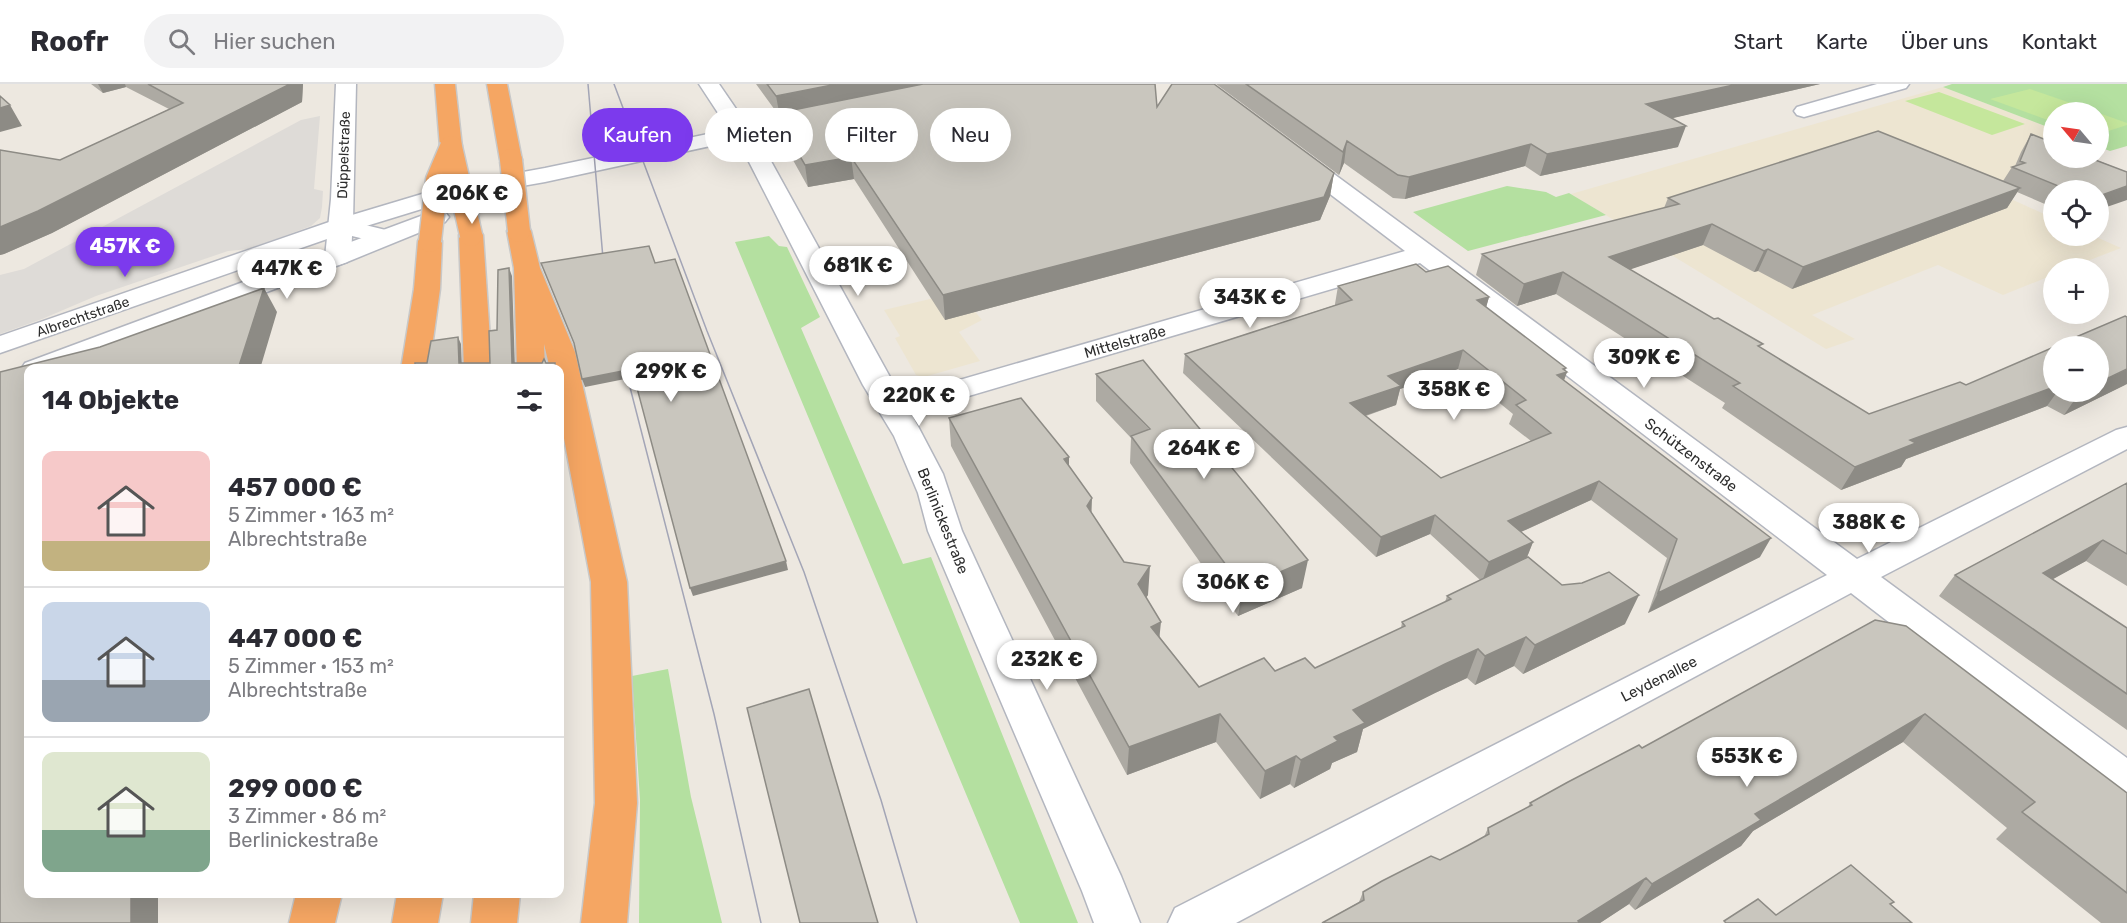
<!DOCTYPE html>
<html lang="de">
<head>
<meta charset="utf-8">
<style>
  body { margin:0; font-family:Rubik,sans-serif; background:#f2f2f3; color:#2b2b33; height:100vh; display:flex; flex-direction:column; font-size:22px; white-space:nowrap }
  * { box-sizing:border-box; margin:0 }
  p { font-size:20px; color:#7c7c81 }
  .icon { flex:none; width:33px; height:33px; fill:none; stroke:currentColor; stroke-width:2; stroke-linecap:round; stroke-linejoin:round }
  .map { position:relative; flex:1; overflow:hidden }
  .side { position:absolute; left:24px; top:280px; width:540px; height:534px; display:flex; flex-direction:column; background:#fff; border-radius:12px; box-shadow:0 6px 24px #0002 }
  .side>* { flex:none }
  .guide { position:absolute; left:582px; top:24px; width:570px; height:54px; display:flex; gap:12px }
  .needle { width:39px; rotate:299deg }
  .buttons { position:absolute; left:2043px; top:18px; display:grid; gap:12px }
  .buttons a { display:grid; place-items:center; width:66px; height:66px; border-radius:50%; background:#fff; box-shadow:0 6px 24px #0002; font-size:30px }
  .price { position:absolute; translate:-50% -51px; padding:0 14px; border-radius:21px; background:#fff; color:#222; font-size:20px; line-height:39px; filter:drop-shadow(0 2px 3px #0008) }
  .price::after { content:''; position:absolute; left:50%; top:36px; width:18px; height:14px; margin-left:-9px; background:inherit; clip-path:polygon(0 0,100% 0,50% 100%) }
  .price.on { background:#7c3aed; color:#fff }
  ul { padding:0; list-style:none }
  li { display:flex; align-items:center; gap:18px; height:150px; padding:0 18px }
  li+li { border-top:2px solid #e1e1e2 }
  li span { display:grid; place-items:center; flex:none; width:168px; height:120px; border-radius:12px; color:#555 }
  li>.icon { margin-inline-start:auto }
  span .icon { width:72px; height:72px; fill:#fffc; stroke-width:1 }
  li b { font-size:26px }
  h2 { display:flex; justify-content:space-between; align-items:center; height:72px; padding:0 18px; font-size:26px }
  .chip { padding:0 21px; border-radius:27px; background:#fff; box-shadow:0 6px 24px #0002; font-size:21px; line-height:54px }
  .chip.on { background:#7c3aed; color:#fff }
  header { display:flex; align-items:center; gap:36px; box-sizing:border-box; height:84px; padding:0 30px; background:#fff; border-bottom:2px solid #e1e1e2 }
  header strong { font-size:28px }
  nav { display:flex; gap:33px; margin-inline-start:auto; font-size:21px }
  .search { width:420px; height:54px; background:#f2f2f3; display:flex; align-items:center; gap:15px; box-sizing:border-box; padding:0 21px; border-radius:33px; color:#7c7c81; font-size:22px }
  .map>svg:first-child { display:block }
  .education { fill:#ede5d1 }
  .green { fill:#b4e0a0 }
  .pitch { fill:#c5e79c }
  .plaza { fill:#dedbd7 }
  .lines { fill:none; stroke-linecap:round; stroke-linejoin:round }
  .minor-casing { stroke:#b3b6bf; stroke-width:3 }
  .secondary-casing { stroke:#b3b6bf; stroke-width:3 }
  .motorway-casing { stroke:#c8c8c8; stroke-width:3 }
  .minor { fill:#fff; fill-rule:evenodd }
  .secondary { fill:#fff; fill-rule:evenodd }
  .motorway { fill:#f5a663; fill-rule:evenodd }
  .tram { stroke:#a3a5b6; stroke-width:1.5 }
  .motorway-bridge-casing { stroke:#c8c8c8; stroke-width:25; stroke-linecap:butt }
  .motorway-bridge { stroke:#f5a663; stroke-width:22 }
  .wall { fill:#adaaa3; fill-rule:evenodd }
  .shaded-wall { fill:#8d8b85 }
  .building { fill:#c9c6be; stroke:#8d8b85; stroke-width:1.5; fill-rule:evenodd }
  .labels { text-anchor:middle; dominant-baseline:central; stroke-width:4.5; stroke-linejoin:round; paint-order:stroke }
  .far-street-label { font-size:14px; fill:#2d2d2d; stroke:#fff }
  .street-label { font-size:15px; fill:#2d2d2d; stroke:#fff }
</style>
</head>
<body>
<header>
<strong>Roofr</strong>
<div class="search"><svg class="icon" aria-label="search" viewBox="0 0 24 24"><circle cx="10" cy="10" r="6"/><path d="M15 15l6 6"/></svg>Hier suchen</div>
<nav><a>Start</a><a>Karte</a><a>Über uns</a><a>Kontakt</a></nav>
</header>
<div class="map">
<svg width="2127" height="839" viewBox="0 0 2127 839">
  <rect width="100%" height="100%" fill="#ede8e0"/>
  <path class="education" d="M1943,3l110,42 1,29 -65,31 64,29 1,18h40l27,12 -52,20h-15l-1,7 -50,20 -65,-30 -126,50 43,24 -29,10 -255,-155z
    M959,208l23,28 -23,12 21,29 -56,16 -8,-2 -21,-37 5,-2 -16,-26z"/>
  <path class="green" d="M1952,0h175v62l-17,5 -11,-4 -1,-35h-44l-1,17 -110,-42z
    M1507,102l39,6 10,5 13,-4 37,22 -138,36 -55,-39z
    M769,152l10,10 8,1 33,70 -19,11 102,236 28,-7 147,366h-58l-285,-681z
    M668,585l23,128 31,126h-83l1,-123 -8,-124z"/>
  <path class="pitch" d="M2030,5l67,23h-43l-1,10 -63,-23z
    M1939,8l11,4 75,28 -33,11 -87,-34z
    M2099,29l28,10v2l-28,9z"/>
  <path class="plaza" d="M320,32l-6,73 9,2 -1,16 -2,11 -9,8 -62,23 -21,2 -132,45 -54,23 -42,15v-59l24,-6 277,-149z"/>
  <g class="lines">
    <g class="minor-casing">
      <path id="minor" d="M336,0h20l-3,138 41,10 3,5 -3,5 -9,2 -33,-8 -1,21 -4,5 -9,3 -9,-3 -4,-5 6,-58z
        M699,0h20l48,70 134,243 504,-146 -117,-89 -3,-5 3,-5 8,-2 8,2 553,407 259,-129 11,-3v22l-246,128 246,181v41l-15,-5 -261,-201 -615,330h-68l7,-15 652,-333 -407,-312 -509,150 32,61 19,57 159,345 19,47h-46l-12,-32 -154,-360 -10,-38 -24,-57 -31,-51 -118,-231z
        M1877,0h32l-3,4 -102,29 -7,-2 -3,-4 3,-4z"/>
    </g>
    <g class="secondary-casing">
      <path id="secondary" d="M823,26l7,2 3,4 -3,4 -285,62 -81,14 -114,35 -350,122v-17l332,-115 120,-36 93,-17z
        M437,126l8,2 4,5 -4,5 -98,40 -286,107h-33v7l-7,-7 4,-6z"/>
    </g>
    <g class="motorway-casing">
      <path id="motorway" d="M435,0h20l7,63 -3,5 -8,1 -8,-1 -3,-5z
        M487,0h20l15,76 -3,5 -8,2 -8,-2 -3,-5z
        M519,140l9,2 3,5 9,37 35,84 52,230 10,221 -10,120h-46l14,-120 -4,-221 -31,-165v-48h-10l-6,-25 1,25h-28l-3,-101 -7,-37 3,-5z
        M471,144l9,2 3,5 9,134h-28l-5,-134 3,-5z
        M430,150l9,2 3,5 -2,48 -11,80h-28l13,-80 4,-48 3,-5z
        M296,810h46l-7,29h-46z
        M397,810h46l-5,29h-46z
        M474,810h46l-3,29h-46z"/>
    </g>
    <use href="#minor" class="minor"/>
    <use href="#secondary" class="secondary"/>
    <use href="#motorway" class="motorway"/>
    <path class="tram" d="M588,0l16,186
      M614,0l93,247 97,241 77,228 36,123
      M624,280l90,350 47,209"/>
    <g class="motorway-bridge-casing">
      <path id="motorway-bridge" d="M451,63l20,88
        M511,76l8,71
        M430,157l7,-61 14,-33"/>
    </g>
    <use href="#motorway-bridge" class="motorway-bridge"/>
  </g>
  <path class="wall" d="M91,0h212l-1,18 -250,131 -48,21 -4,1v-105l60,10 109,-51 -43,-22 -23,6z
    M756,0h399l2,23 177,66 -4,23 -10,24 -375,100 -91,-141 -46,8 -24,-43 -4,-22 9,-2v-5l-9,2z
    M1216,0h604l-148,34 6,29 -138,29 -15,-10 -120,33 -12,-1 -49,-35 -5,12z
    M2031,50l96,38 -29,38v-20h-44v18l-37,-16 -10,16 -215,81 -34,-18 -4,1 -51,-27 -73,24 239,145 97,-29 88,7h44l29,-8 -63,31 -17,-9 -141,53 -5,8 -60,23 -119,-82 3,-5 -169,-109 -39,12 -41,-31 6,-21 182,-46 4,-10 335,-17 9,-14 3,-1 6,-14z
    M1426,188l63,25 -3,10 81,65 -3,8 196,177 -112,56 19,-55 -76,-58 -70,32 12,10 -6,15 35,28 63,39 -102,50 -9,-8 -39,19 -8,-7 -32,15 -72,36 -6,23 -25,11 -2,6 -36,19 -4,-4 -30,15 -44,-57 -89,33 -176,-329 -2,-28 120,39v9l22,46 33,50 24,33 -2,2 14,40 39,50 76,-16 40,-3 86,-40 1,-6 43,-20 2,-6 33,-16 -50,-46 -54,23 -193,-184 2,-19 150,-49v-1l3,-18zM1458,285l55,45 -4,10 22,17 -90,37 -75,-62 30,-11 4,-16z
    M1096,290l206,214 -64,28 -108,-153 1,-25 -35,-37z
    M560,342l4,22 -1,35h-3z
    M2127,399v103l-41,-25 -34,18 75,49v102l-188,-134 16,-21z
    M1875,536l252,173v130h-26l-105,-84 11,-11 -104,-86 -150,89 -12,15 -106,64 -6,-6 -29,19h-278l37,-21 4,-10 77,-32 44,-23 4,-9 40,-21 2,-4 112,-55z"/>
  <path class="shaded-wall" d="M98,0h27l1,3 -23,6z
    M290,0h13l-1,18 -250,131 -48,21 -4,1v-28z
    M837,0h107l-156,27 1,4 -9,2 -4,-21z
    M1738,0h82l-181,42 7,-22z
    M10,21l12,21 -22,6v-24z
    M1686,42l-8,21 -138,29 7,-22z
    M1347,57l-3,22 -5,12 4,-23z
    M1531,60l-6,22 -120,33 4,-22z
    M851,73l3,22 -46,8 -3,-22z
    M1334,89l-4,23 -10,24 -375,100 -2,-25z
    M2127,102v14l-29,10v-11l4,-4z
    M2020,104l-13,20 -215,81 11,-22z
    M1712,140l-9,21 -101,34 7,-22z
    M1768,165l-10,22 -4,1 10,-21z
    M509,184l3,8 3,93 -3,-6z
    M1563,188l-7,22 -39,12 7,-22z
    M264,204l13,24 -17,57h-22z
    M1489,213l-5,18 -7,-15z
    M458,253l3,7 1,25 -3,-6z
    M1463,266l-5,19 -58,20 -4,16 -50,17 4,-19 38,-27z
    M1566,284l-2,5 3,-1 -7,19 -3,-16 6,-6z
    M632,285l3,8 -50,10 -3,-8z
    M2127,285v15l-63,31 16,-23h18v-9z
    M2054,303v5h3l-10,14 -141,53 -5,8 -60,23 14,-23 55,-27z
    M560,342l4,22 -1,35 -3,-8z
    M1069,373v28l-5,-26z
    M1599,397l-8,19 -90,41 7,-20z
    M1092,414l-1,28 -4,-20z
    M1435,431l-5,19 -54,23 5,-20z
    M1771,454l-11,19 -112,56 10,-20z
    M2103,456l-17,21 -60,33 17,-21z
    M1533,458l-8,20 -43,20 7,-20z
    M1308,476l-6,28 -64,28 5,-28z
    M786,477l2,9 -95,26 -3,-8z
    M1150,482l-2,29 -12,17 2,-28z
    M1639,511l-14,29 -102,50 12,-29z
    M1161,538l-3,29 -7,-24z
    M1526,553l-12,29 -39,19 10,-29z
    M1478,565l-11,29 -32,15 -72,36 -6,23 -25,11 -2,6 -36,19 7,-28 33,-23 19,-27 92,-46z
    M1220,630l-4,28 -89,33 2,-28z
    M1925,630l-22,28 -150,89 -12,15 -106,64 17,-26 103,-70z
    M1296,672l-6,28 -30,15 5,-28z
    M1646,794l-17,26 -29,19h-23l1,-2z
    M131,810h27v29h-27z"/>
  <path class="building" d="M148,0h142l-252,127 -38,16v-77l60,10 123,-57z
    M767,0h70l-61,12z
    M923,0h232l2,23 15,-23h42l120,89 -10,24 -381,98 -92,-138 -46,8 -25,-43 14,-3 -6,-8z
    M1246,0h492l-92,20 40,22 -139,28 -16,-10 -122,33 -11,-2 -51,-34 -4,11z
    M0,12l10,9 -10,3z
    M1878,47l142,57 -217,79 -35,-18 -4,2 -52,-27 -103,33 105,62 4,-1 45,26 -5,2 111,68 91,-32 6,3 88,-38v40l-144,53 6,3 -61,24 -122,-81 7,-3 -177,-111 -39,12 -42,-30 197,-50 -11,-6z
    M2031,50l23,9v15h36l37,14v14l-25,9 -4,-2v-3h-30l-56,-23 13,-4 -5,-2z
    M649,162l6,17 20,-4 111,302 -96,27 -58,-219 -50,10 -8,-36 -33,-80z
    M1416,180l10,8 22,-6 41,31 -12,3 89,68 -3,1 4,3 -10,3 214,163 -113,55 19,-54 -78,-58 -91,40 25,21 -44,20 -54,-47 -54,22 -196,-183 167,-54 -14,-14zM1463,266l63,50 -10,5 35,28 -110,45 -91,-75 51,-17 -13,-10z
    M509,184l3,95h30l2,-4 2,4h9v6h-140v-6h12l4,-22 27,-4 1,26h31l-1,-32 8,-1 1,-60z
    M264,204l-26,81h-210v525h103v29h-131v-551l100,-25z
    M2125,232l2,1v52l-29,14v-37h-43z
    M1143,276l165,200 -65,28 -112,-152 19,-7 -54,-55z
    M1021,314l48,59 -5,2 28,39 -5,8 37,56 26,4 -12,18 23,38 -10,5 48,60 65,-29 11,13 30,-13 10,10 90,-42 -3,-4 49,-23 -4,-3 81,-39 34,28 20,-2 27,-11 30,23 -104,50 -9,-8 -41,19 -7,-7 -33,15 -92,46 12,13 -31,14 4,4 -37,19 -5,-4 -31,15 -45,-57 -91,33 -180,-329z
    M560,351l1,5 -1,35z
    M2127,399v71l-24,-14 -60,33 84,55v66l-172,-119z
    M1875,536l31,6 221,167v100l-105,-81 13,-10 -110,-88 -170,100 6,6 -15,9 -94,55 -6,-6 -68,43 2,2h-258l42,-23 -1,-8 19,-11 49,-25 9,4 27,-14 22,-12 -1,-6 44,-23 -2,-2 38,-21 71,-37 3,3z
    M809,605l69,234h-78l-53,-215z
    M1851,781l43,37 -4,2 22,19h-186l-2,-2 34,-22 18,16z"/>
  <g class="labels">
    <g class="far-street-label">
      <text transform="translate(344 71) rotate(-88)">Düppelstraße</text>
      <text transform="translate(83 233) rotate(-19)">Albrechtstraße</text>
    </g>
    <g class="street-label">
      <text transform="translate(1125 258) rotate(-16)">Mittelstraße</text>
      <text transform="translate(1691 371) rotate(37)">Schützenstraße</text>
      <text transform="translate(943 437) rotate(68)">Berlinickestraße</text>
      <text transform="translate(1659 595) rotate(-27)">Leydenallee</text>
    </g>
  </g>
</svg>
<div class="buttons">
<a><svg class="needle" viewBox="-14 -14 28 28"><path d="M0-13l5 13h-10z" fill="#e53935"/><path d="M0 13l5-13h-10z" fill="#7c7c81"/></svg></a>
<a><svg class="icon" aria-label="locate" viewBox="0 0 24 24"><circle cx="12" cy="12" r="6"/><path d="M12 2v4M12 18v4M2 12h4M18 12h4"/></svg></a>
<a>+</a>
<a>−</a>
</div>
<b class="price" style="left:472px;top:141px">206K €</b>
<b class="price on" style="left:125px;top:194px">457K €</b>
<b class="price" style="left:858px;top:213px">681K €</b>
<b class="price" style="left:287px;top:216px">447K €</b>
<b class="price" style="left:1250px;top:245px">343K €</b>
<b class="price" style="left:1644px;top:305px">309K €</b>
<b class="price" style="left:671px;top:319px">299K €</b>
<b class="price" style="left:1454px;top:337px">358K €</b>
<b class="price" style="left:919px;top:343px">220K €</b>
<b class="price" style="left:1204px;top:396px">264K €</b>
<b class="price" style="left:1869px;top:470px">388K €</b>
<b class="price" style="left:1233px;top:530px">306K €</b>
<b class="price" style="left:1047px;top:607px">232K €</b>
<b class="price" style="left:1747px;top:704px">553K €</b>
<div class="guide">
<a class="chip on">Kaufen</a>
<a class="chip">Mieten</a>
<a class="chip">Filter</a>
<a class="chip">Neu</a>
</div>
<section class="side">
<h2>14 Objekte<svg class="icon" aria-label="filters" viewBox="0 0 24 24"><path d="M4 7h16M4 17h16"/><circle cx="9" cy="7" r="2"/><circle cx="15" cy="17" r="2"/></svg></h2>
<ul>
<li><span style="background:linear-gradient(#f6c9c9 75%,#c2b280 0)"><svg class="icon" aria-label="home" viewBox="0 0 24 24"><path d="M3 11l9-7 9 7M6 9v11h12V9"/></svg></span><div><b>457 000 €</b><p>5 Zimmer · 163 m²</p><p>Albrechtstraße</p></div></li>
<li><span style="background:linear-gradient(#c9d6e8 65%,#9aa5b1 0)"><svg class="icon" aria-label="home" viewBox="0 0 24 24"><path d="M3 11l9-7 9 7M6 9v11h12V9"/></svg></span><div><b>447 000 €</b><p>5 Zimmer · 153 m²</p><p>Albrechtstraße</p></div></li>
<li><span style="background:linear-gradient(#dfe7d0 65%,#7fa58c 0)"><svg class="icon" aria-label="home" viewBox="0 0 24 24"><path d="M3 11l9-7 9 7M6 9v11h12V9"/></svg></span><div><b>299 000 €</b><p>3 Zimmer · 86 m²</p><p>Berlinickestraße</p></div></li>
</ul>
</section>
</div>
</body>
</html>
